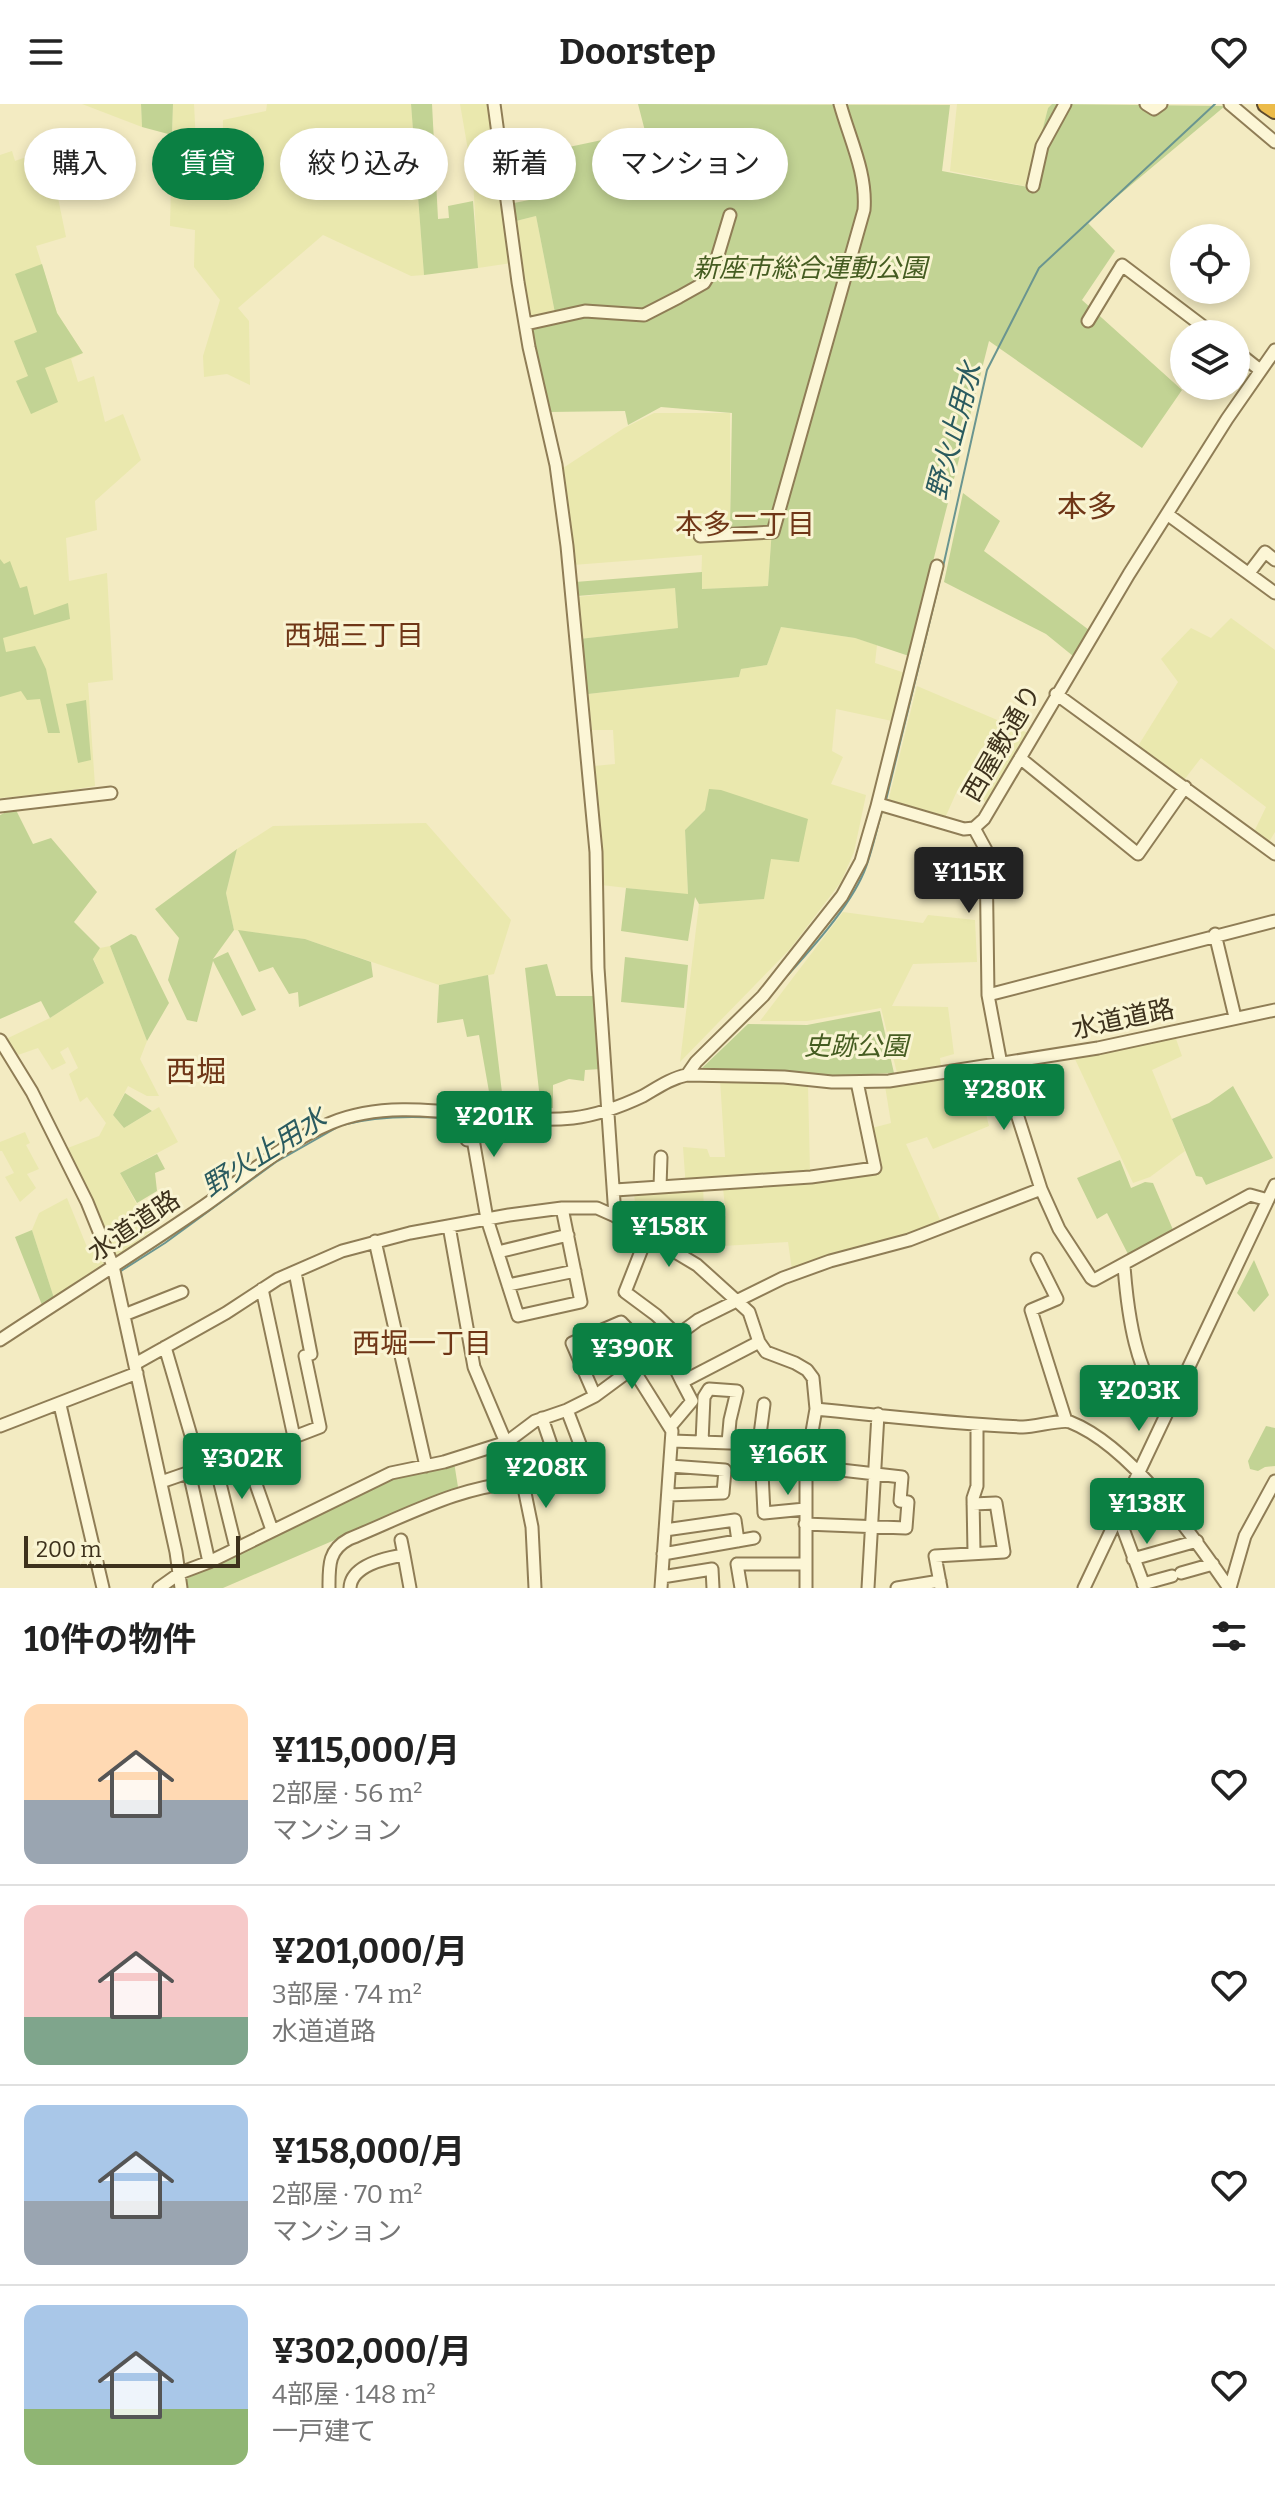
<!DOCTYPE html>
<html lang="ja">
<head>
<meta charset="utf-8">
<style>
  body { margin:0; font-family:Bitter,"Noto Sans JP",serif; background:#f6f6f6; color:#222; height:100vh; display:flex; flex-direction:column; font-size:30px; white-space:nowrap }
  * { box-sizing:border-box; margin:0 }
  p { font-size:26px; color:#767676 }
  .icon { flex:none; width:44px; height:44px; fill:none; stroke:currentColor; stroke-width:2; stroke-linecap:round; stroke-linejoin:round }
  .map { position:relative; height:1484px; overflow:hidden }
  .sheet { display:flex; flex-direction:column; background:#fff; flex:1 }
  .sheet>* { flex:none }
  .top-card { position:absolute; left:24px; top:24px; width:800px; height:72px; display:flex; gap:16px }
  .tools { position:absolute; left:1170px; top:120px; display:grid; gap:16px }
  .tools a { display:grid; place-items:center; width:80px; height:80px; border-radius:50%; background:#fff; box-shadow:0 4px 12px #0003; font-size:40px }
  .scale { position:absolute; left:24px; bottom:20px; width:216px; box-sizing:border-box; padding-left:8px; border:4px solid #3d311c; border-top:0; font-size:22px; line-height:28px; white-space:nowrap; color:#3d311c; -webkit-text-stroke:6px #f9f4d2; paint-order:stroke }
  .price { position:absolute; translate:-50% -68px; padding:0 18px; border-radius:8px; background:#0b8043; color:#fff; font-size:26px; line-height:52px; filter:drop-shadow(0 2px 4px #0008) }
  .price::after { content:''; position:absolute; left:50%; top:48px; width:24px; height:18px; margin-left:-12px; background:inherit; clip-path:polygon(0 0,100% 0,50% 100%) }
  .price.current { background:#222; color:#fff }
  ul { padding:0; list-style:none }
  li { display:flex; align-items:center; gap:24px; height:200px; padding:0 24px }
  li+li { border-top:2px solid #e0e0e0 }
  li span { display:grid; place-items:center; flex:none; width:224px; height:160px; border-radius:16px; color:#555 }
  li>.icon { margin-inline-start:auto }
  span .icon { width:96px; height:96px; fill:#fffc; stroke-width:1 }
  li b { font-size:34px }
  h2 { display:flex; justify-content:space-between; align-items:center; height:96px; padding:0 24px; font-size:34px }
  .tag { padding:0 28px; border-radius:36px; background:#fff; box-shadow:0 4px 12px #0003; font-size:28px; line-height:72px }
  .tag.current { background:#0b8043; color:#fff }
  header { display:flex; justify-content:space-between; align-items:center; height:104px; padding:0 24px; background:#fff; font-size:36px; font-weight:700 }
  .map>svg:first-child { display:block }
  .farmland { fill:#eae8ae }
  .green { fill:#c2d394 }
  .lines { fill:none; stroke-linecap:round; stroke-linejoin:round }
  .stream { stroke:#6a9590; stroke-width:2 }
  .minor-casing { stroke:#8f7d56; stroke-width:15 }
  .highway-casing { stroke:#5c492b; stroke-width:20 }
  .minor { stroke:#fcf6d6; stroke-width:11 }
  .highway { stroke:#ecbb49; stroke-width:16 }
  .labels { text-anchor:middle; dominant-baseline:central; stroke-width:6; stroke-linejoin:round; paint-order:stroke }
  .park-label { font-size:26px; font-style:italic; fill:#455c21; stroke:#f9f4d2 }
  .street-label { font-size:26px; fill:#3d311c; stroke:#f9f4d2 }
  .water-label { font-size:28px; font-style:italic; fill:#2a5b5f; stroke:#f9f4d2 }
  .neighbourhood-label { font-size:28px; fill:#6f3617; stroke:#f9f4d2 }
  .quarter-label { font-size:30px; fill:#6f3617; stroke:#f9f4d2 }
</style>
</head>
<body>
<header><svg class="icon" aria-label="menu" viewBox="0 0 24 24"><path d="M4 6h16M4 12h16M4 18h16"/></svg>Doorstep<svg class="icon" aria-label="heart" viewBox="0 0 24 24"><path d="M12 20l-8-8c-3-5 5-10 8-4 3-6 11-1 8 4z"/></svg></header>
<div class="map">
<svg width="1275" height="1484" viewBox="0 0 1275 1484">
  <rect width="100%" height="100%" fill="#f3ebc2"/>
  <path class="farmland" d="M82,0h59l1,23z
    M173,0h21l4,77 24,-4 1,-57 43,-9 1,-7h144l13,171 -13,1 -88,-41 -85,73 11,13 1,64 -23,-11 -23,3 -1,-21 17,-56 -26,-33 1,-37 -25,-4z
    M460,0h29l22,159 -33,5 -5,-89z
    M957,0h95l-4,4 -19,79 -79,-16z
    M48,45l18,88 -30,9 21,67 26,40 -12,6 7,23 16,-6 11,46 18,-8 18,46 -46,41 2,29 -31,8 3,43 38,-8 6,107 -25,3 7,103 -41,7 -54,5v-643l12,-4 3,10z
    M536,112l19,97 -25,7 -14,-99z
    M654,309h76v114h42l-4,60 -67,2 1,-34 -129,10 -13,-95 64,-42z
    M675,483l3,41 -99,11 -2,-42z
    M1231,514l44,32v182l-6,10 -16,-8 13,-27 -65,-49 -17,22 -46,-34 40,-64 -17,-23 30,-31 20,10z
    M781,523l74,11 22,7 -2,18 30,10 -13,48 -56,-12 -4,42 11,6 -12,27 35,11 -12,57 -13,30 -51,67 -110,113 19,-158 64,-5 -58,-89 -20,20 3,65 -87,-10 -7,-119 21,-2 -2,-34h-21l-4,-36 151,-17 2,-8 26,-4z
    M917,582l111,47 -40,70 -31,-12 -12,27 -57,-16z
    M426,719l85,97 -17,54 -55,11 -134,-46 -71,-9 -8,-37 11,-44 36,-23z
    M843,808l80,11 5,-8 47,5 2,42 -64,2 -21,42 56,1 6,47 -14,4 1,7 -44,8 -16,-65 -74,13h-47z
    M110,842l37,95 -7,18 19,37h-12l-19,-10 -15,29 11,13 35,-21 19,35 -58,31 31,58 -37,28 -49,-110 34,-13 7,-13 -19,-26 -7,5 -11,-28 9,-6 -10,-21 -8,5 6,11 -14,7 -14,-22 -20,7 -12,-16 44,-21 54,-35 -11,-25 7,-10z
    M1175,932l7,20 -30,14 33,81 -35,26 -17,6 -59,-126z
    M976,969l13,53 -56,23 -6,-12 -21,7 36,80 -33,14 -117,32 -4,-28 -81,5 1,-28 18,-3 -4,-37 -19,3 1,33 -23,3 1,35 -45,-30 -3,-30 52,-4 -3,-42 24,2 3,8h15l-5,-77h56l32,5 2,87 3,9 67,-9 -8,-44 19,-5 -6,-37z
    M25,1028l5,11 -4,2 13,24 -12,5 9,14 -16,14 -15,-25 9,-4 -12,-22h-2v-9z
    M67,1094l20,49 12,-9 10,26 -55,34 -22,-68 7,-17z"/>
  <path class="green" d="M141,0h32l-1,31 -30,-8z
    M411,0h21l6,115 11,-1 -1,-12 25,-5 5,67 -54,7z
    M638,0l312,1 -8,66 86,16 20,-79 4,-4 173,2 -138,116 28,29 -33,49 100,90 -40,58 -153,-107 -80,315 -54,-18 -74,-11 -14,38 -26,4 -2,8 -151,17 -9,-55 99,-11 -3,-40 -98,8 -2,-14 127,-10v17l66,-3 4,-58 -42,-1 2,-114 -71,-6 -33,18 -3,-14 -76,1 -19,-92 25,-7 -19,-97 -20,5 -2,-18 20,-4 -8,-43 119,-25z
    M42,160l15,49 26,40 -38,15 13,34 -27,12 -15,-33 12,-5 -14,-35 23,-9 -22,-58z
    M963,389l37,28 -16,30 105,79 -16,26 -27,-22 -102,-52z
    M0,455l4,5 6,-3 10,27 7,-2 7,29 34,-12 2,16 -67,19 3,14 29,-6 11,23 14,64h-12l-8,-34 -13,1 -6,-9 -21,6z
    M86,596l5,60 -13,3 -12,-59z
    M709,685l12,1 87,29 -9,43 -28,-3 -7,40 -65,5 -4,-7 -7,44 -67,-10 5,-43 62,6 -3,-64 20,-20z
    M15,704l18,36 18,-6 46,54 -23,30 26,26 -7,11 11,24 -54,35 -9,-17 -41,18v-204z
    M237,745l-11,44 8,37 -21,29 15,-7 28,58 -14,6 -29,-55 -16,61 -10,-2 -19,-40 11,-42 -24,-29z
    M238,826l67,9 66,23 2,15 -74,30 -1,-15 -9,2 -16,-27 -14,5z
    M131,830l5,2 33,67 -22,38 -37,-95z
    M625,853l63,8 -4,43 -63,-6z
    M547,860l9,32h39l6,73 -16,1 -1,11 -15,-2 -16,6v23h-12l-16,-140z
    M488,871l15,126 -12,2 -12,-68 -12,2 -4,-18 -26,4 2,-38z
    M880,907l14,62 -66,3 -127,-7 47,-45 59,1z
    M1233,982l40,72 -67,27 -4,-8 -6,-1 -24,-57 37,-16z
    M125,989l27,18 -28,17 -11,-13z
    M157,1050l8,15 -10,4 2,18 -20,12 -17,-30z
    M1120,1056l11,28 14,-6 8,1 21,49 -44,26 -23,-45 -10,6 -20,-41z
    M32,1126l22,68 -12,7 -27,-68z
    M1254,1156l15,35 -15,17 -17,-19z
    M1266,1322l9,2v38l-10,1 -7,4 -8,-2 -2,-8z
    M454,1358l4,25 -235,101h-54l153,-80 69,-32z"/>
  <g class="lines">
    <path class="stream" d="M886,696l57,-233 44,-197 52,-102 176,-164
      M777,883c28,-31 71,-77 87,-115 8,-19 12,-41 18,-61
      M342,1021c65,-17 133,-2 200,0
      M121,1167l44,-28 111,-81 60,-34"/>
    <g class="minor-casing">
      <path id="minor" d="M494,0l24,178 11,65 27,118 11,81 29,306 2,116 17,248
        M1146,0l8,5 7,-5
        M1230,0l45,38
        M1033,82l9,-40 23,-42
        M1088,217l34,-56 91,69
        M526,220l59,-13 59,4 35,-18 25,-14 11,-18 15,-50
        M1236,247l24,19
        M1167,410l108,79
        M700,432l73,-4 91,-322c3,-37 -14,-70 -24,-106
        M1249,469l16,-21 10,8
        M1056,590l219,160
        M1020,654l118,96 47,-67
        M0,702l111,-13
        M877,702l60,-240
        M974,724l12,22 2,145 13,69 40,125 18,40 32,49 3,2 156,-85 18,5
        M1215,830l20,83
        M988,891l287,-74
        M0,936l32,52 55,110 26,64 63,286 5,36
        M687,971l9,-13 67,-66 79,-100 19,-35 16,-55 5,-1 82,24 10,-1 10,-9 145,-245 98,-155 48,-69
        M467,1036l6,-1 14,80 31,97 63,-14 -19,-94
        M660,1083l1,-30
        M615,1086l196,-13 64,-9 -18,-86
        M449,1122l25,141 49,116 9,44 3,61
        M647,1132l-22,56 31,23 20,19
        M375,1137l51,225
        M498,1148l70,-17
        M1037,1155l20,40 -26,11 35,111
        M1124,1162c3,40 11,118 47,141
        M508,1181l67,-14
        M262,1185l32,148 26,-10 -15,-71 6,-2 -16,-82
        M124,1211l58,-23
        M0,1236c68,-45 137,-88 204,-134 40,-28 81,-64 127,-83 73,-31 166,3 242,-5 24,-3 49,-12 70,-22 14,-8 28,-18 44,-21l97,2 48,5 57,-1 209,-33 177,-38
        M663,1239l19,39 77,-40
        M165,1243l27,92
        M135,1260l91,-51 52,-34 64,-28 68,-18 99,-18 53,-7h35l18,8 82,49 52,47 10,30 7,10 29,11 12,7 6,8 3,31 -10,57v122
        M633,1265l39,62 -11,157
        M595,1292l-23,-53 49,-21 30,31
        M60,1301l43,183
        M816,1305c69,7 137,15 207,18 13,0 38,-8 47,-5 61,24 123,114 159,166
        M567,1306l16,42
        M542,1314l16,47
        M0,1322l137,-53
        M670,1323l22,-26 -10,-19
        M672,1337l86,3
        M702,1338l2,-45 5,-8 28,2 -7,29 -2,23
        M758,1346l6,-46
        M215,1359l21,85
        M189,1368l20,90
        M161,1378l84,-29 27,77
        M668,1391l55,-2 2,-23 -55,-4
        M805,1405l-41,4 -3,-60 46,1
        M1119,1414l26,70
        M805,1420l101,4 2,-26 -8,-1 2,-24 -96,-11
        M665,1426l70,-10 3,21
        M401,1436l3,15
        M974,1448l-1,-54 4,-12v-61
        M663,1450l91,-16
        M1133,1455l64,-18
        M1181,1469l32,-9
        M662,1473l50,-8 1,19
        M1143,1480l29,-8
        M159,1484l21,-15 29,-11 182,-89 53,-11 63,-20 28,-21 32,-11 28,-14 103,-76 85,-42 47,-17 79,-21 132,-51
        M329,1484c0,-22 -1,-38 20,-49 52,-21 118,-57 174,-56
        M350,1484c1,-22 35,-30 54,-33l6,33
        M741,1484l-4,-24h68
        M868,1484l10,-174
        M897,1484l43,-7
        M941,1484l-6,-32 69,-4 -8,-49 -23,1
        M1084,1484l191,-403
        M1230,1484l15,-52 30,-55"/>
    </g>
    <g class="highway-casing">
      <path id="highway" d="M1266,0l9,6"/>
    </g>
    <use href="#minor" class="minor"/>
    <use href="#highway" class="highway"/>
  </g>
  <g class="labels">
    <g class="park-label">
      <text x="810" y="164">新座市総合運動公園</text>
      <text x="856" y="942">史跡公園</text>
    </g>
    <g class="street-label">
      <text transform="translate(1002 639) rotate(-60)">西屋敷通り</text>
      <text transform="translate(1123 915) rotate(-12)">水道道路</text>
      <text transform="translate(134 1122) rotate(-34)">水道道路</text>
    </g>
    <g class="water-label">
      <text transform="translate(954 327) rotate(-75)">野火止用水</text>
      <text transform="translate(264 1048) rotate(-32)">野火止用水</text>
    </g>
    <g class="neighbourhood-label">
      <text x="745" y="420">本多二丁目</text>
      <text x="354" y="531">西堀三丁目</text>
      <text x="422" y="1239">西堀一丁目</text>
    </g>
    <g class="quarter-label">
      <text x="1087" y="403">本多</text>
      <text x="196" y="968">西堀</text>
    </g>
  </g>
</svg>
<div class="tools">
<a><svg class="icon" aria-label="locate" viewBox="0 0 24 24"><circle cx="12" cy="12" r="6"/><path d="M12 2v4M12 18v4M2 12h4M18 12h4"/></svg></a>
<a><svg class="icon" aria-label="layers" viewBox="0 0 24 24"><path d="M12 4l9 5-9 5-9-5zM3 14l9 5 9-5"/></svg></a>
</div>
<div class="scale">200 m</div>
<b class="price current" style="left:969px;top:811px">¥115K</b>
<b class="price" style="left:1004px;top:1028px">¥280K</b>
<b class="price" style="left:494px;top:1055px">¥201K</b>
<b class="price" style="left:669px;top:1165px">¥158K</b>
<b class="price" style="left:632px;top:1287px">¥390K</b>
<b class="price" style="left:1139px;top:1329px">¥203K</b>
<b class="price" style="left:788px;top:1393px">¥166K</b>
<b class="price" style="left:242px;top:1397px">¥302K</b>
<b class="price" style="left:546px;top:1406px">¥208K</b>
<b class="price" style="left:1147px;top:1442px">¥138K</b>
<div class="top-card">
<a class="tag">購入</a>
<a class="tag current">賃貸</a>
<a class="tag">絞り込み</a>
<a class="tag">新着</a>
<a class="tag">マンション</a>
</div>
</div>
<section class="sheet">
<h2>10件の物件<svg class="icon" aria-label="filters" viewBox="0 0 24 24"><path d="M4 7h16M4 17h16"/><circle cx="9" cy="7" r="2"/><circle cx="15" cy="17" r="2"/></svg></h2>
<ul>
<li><span style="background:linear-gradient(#ffd9b3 60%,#9aa5b1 0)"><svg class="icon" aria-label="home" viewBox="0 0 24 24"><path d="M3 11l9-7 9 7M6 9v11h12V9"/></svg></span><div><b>¥115,000/月</b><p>2部屋 · 56 m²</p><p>マンション</p></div><svg class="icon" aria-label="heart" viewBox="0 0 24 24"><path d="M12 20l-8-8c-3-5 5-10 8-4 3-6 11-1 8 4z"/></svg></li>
<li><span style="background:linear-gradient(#f6c9c9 70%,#7fa58c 0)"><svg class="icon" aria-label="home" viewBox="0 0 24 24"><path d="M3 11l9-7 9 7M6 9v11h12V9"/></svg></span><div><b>¥201,000/月</b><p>3部屋 · 74 m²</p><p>水道道路</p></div><svg class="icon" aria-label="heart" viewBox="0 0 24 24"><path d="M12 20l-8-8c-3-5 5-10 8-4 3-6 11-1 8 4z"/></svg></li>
<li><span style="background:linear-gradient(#a9c7e8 60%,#9aa5b1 0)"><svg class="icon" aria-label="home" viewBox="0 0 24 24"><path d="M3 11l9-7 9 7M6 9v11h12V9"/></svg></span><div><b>¥158,000/月</b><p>2部屋 · 70 m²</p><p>マンション</p></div><svg class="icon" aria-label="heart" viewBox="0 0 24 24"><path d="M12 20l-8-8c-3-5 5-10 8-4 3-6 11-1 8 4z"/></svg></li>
<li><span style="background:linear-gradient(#a9c7e8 65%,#8fb573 0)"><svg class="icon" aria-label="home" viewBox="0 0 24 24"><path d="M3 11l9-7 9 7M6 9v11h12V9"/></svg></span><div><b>¥302,000/月</b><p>4部屋 · 148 m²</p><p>一戸建て</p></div><svg class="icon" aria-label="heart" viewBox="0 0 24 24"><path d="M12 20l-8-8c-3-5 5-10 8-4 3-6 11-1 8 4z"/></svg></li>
</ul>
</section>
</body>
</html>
